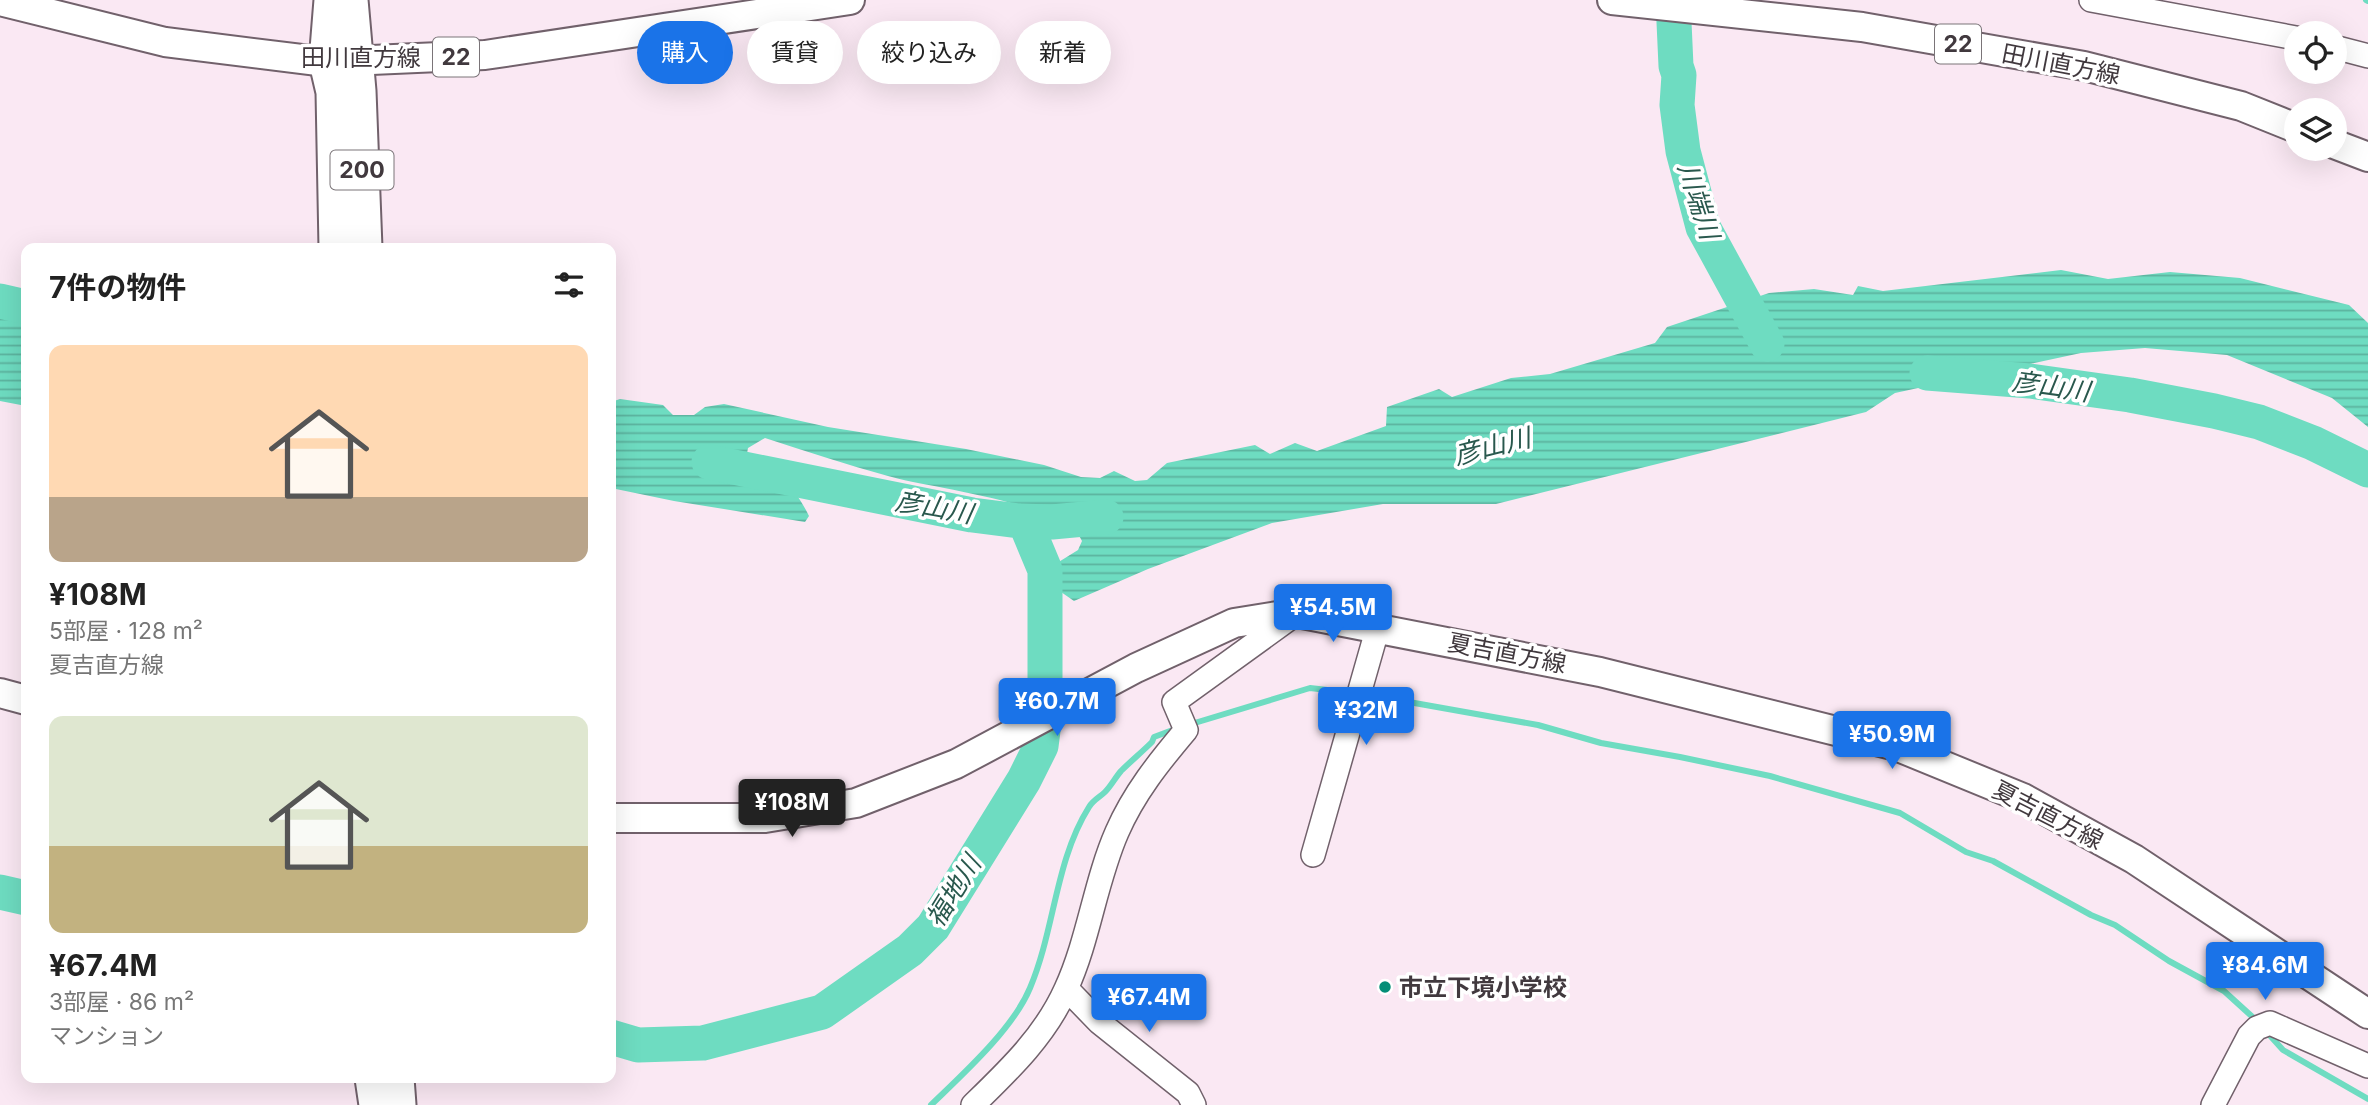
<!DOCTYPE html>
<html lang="ja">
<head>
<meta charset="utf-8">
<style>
  body { margin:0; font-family:Inter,"Noto Sans JP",sans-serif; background:#f2f2f2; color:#222; height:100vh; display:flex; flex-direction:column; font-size:26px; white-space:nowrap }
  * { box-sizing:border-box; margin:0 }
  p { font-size:23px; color:#767676 }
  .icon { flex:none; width:38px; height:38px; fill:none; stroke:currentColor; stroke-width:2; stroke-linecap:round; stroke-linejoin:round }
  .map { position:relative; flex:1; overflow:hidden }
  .side { position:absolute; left:21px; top:243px; width:595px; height:840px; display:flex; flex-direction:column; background:#fff; border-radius:14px; box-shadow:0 7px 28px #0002 }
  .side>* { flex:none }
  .banner { position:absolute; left:637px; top:21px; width:665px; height:63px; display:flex; gap:14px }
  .controls { position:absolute; left:2284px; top:21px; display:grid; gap:14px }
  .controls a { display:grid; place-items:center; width:63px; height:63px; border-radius:50%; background:#fff; box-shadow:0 7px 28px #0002; font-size:35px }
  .price { position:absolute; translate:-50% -60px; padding:0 16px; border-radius:7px; background:#1a73e8; color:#fff; font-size:23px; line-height:46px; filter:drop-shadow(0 2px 4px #0008) }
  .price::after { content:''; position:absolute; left:50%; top:42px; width:21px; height:16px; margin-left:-10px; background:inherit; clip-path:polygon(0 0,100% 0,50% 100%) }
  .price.current { background:#222; color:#fff }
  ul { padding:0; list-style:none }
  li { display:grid; align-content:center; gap:14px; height:371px; padding:0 28px }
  li span { display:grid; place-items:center; height:217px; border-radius:14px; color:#555 }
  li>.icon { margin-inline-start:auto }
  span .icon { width:126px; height:126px; fill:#fffc; stroke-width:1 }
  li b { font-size:30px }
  h2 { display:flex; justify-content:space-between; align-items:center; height:84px; padding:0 28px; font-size:30px }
  .tag { padding:0 24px; border-radius:32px; background:#fff; box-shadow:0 7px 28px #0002; font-size:24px; line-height:63px }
  .tag.current { background:#1a73e8; color:#fff }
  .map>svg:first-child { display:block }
  .water { fill:url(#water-rules) }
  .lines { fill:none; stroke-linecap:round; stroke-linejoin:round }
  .stream { stroke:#6edcc1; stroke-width:6 }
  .river { stroke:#6edcc1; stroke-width:35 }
  .minor-casing { stroke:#71616b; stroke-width:26 }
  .major-casing { stroke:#71616b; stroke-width:32 }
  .highway-casing { stroke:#71616b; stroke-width:37 }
  .minor { stroke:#fff; stroke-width:23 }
  .major { stroke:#fff; stroke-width:28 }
  .highway { stroke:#fff; stroke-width:33 }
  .poi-dot { fill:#048e77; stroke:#fff; stroke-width:2.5 }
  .labels { text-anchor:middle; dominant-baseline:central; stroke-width:7; stroke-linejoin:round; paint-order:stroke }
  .shield { fill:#fff; stroke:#7a7478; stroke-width:2 }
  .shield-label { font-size:23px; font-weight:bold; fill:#41393e }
  .street-label { font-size:24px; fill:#41393e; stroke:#fff }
  .poi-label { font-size:24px; font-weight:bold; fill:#41393e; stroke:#fff; text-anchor:start }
  .water-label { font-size:26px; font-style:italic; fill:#29584d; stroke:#fff }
</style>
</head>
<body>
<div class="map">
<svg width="2368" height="1105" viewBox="0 0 2368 1105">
  <defs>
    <pattern id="water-rules" width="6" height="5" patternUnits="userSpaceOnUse" patternTransform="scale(1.75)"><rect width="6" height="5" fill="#6edcc1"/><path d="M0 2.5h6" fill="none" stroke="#5cb39e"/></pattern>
  </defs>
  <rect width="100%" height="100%" fill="#fae8f3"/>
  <path class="water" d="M2061,270l47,9 62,-7 70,6 109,27 19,18v104l-36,-29 -105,-43 -82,-7 -64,5 -186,40 -29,19 -370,92h-113l-111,19 -124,46 -74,32c-12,-9 -29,-17 -25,-33l29,-18 4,-9c-15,-38 -154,-53 -194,-65 -41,-11 -82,-25 -123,-38l-17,10c-5,21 8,27 26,34 5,2 11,3 16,6 8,7 14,18 19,28l-4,6 -131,-21 -63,-13v-86l9,-3 43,6 10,10h21l11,-8 19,-3 104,23 138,22 78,16 37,12 19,1 14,-7 21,10 12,-1 20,-17 88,-18 15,9 25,-11 22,8 69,-25 1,-19 52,-18 13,8 59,-19 39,-4 105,-31 12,-16 102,-34 45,-4 39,6 5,-9 25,5z
    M0,303l26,2v101l-26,-5z"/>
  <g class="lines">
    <path class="stream" d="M2366,0l2,1
      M1364,694l174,31 63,18 79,14 90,19 130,37 66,39 27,9 98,54 24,10 54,36 55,30 33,30
      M1188,725l122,-37 43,5
      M2264,1029l19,21 85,49
      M931,1105c32,-31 82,-76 99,-117 25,-59 25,-127 59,-181 4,-7 11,-10 16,-15 6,-6 10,-14 16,-21 10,-10 21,-19 31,-29l2,-5 24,-9"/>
    <path class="river" d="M1673,0l3,66 3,9 -2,30 6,46 20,76 64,117
      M0,301l26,6
      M1927,373l103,8 100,14 84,16 45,11 54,21 55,27
      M709,462l263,53 47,6 33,1 54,-5
      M0,892l26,6
      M611,1037l27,8 65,-2 119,-31 88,-62 23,-23 91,-147 17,-34 4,-31v-145l-20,-48"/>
    <g class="minor-casing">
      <path id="minor" d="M2091,0l205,38
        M2334,47l34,9
        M1313,855l65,-228
        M1067,989l32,33 89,71 6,12
        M973,1105c36,-35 72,-69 93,-116 23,-50 29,-107 51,-157 17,-39 42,-70 69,-102l-12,-28 123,-89
        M2213,1105l36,-69 8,-8 13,-5 98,43"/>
    </g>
    <g class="major-casing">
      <path id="major" d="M1612,0l250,27 222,39 157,40 55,22
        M0,1l165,41 161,20 159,-7 365,-55
        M2334,144l34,13
        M0,693l26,7
        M611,818h154l91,-15 100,-39 180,-96 98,-45 63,-10 303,59 296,74 127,52 111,61 234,155"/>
    </g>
    <g class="highway-casing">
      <path id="highway" d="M331,0l-5,62 7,30 3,156
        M351,0l8,91 6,157
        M372,1078l4,27
        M397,1078l2,27"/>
    </g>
    <use href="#minor" class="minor"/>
    <use href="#major" class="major"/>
    <use href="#highway" class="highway"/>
  </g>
  <circle class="poi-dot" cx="1385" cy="987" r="7"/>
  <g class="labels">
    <g class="shield">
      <rect x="1935" y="24.5" width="46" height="39" rx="5"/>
      <rect x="433" y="37.5" width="46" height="39" rx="5"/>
      <rect x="330.5" y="150.5" width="63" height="39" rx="5"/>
    </g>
    <g class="shield-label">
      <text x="1958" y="44">22</text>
      <text x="456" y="57">22</text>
      <text x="362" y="170">200</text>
    </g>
    <g class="street-label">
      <text x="361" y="57">田川直方線</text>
      <text transform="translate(2061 64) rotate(11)">田川直方線</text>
      <text transform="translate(1507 653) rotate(11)">夏吉直方線</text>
      <text transform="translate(2048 815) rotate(27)">夏吉直方線</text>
    </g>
    <g class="poi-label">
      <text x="1399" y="987">市立下境小学校</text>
    </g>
    <g class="water-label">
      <text transform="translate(1699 201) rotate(72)">川端川</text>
      <text transform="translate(2051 386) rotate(8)">彦山川</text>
      <text transform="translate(1492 446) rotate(-14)">彦山川</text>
      <text transform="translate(934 507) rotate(10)">彦山川</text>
      <text transform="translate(953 891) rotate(-58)">福地川</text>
    </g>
  </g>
</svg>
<div class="controls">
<a><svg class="icon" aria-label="locate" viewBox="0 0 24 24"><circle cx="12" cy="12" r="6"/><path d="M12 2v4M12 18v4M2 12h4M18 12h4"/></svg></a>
<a><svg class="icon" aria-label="layers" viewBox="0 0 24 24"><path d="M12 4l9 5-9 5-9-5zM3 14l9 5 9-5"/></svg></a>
</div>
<b class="price" style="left:1333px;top:644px">¥54.5M</b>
<b class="price" style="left:1057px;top:738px">¥60.7M</b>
<b class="price" style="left:1366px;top:747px">¥32M</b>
<b class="price" style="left:1892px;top:771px">¥50.9M</b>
<b class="price current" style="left:792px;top:839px">¥108M</b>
<b class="price" style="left:2265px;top:1002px">¥84.6M</b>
<b class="price" style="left:1149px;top:1034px">¥67.4M</b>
<div class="banner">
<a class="tag current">購入</a>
<a class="tag">賃貸</a>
<a class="tag">絞り込み</a>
<a class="tag">新着</a>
</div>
<section class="side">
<h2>7件の物件<svg class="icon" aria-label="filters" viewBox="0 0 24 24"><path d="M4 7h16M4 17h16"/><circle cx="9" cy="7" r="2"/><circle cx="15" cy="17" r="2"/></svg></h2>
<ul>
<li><span style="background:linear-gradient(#ffd9b3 70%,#b9a48a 0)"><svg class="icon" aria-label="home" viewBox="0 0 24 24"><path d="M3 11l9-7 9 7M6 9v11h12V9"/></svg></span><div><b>¥108M</b><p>5部屋 · 128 m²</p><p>夏吉直方線</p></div></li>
<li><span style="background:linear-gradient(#dfe7d0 60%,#c2b280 0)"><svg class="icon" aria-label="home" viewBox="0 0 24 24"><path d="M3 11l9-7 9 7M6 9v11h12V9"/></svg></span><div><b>¥67.4M</b><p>3部屋 · 86 m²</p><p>マンション</p></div></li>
</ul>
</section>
</div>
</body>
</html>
